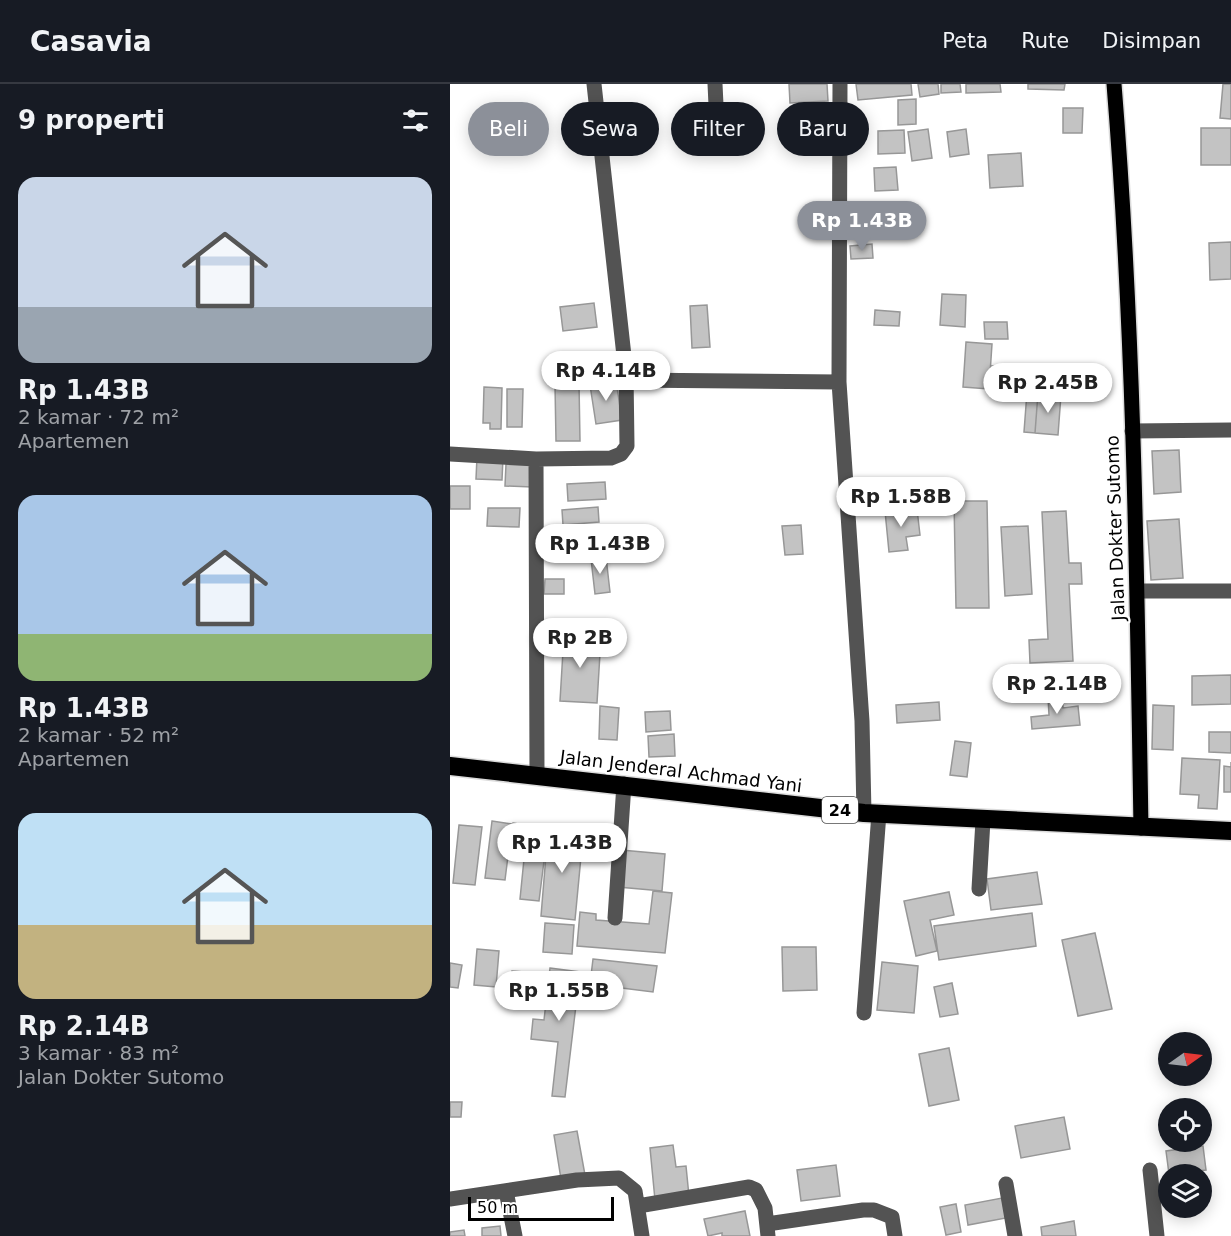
<!DOCTYPE html>
<html lang="id">
<head>
<meta charset="utf-8">
<style>
  body { margin:0; font-family:"DejaVu Sans",sans-serif; background:#20242c; color:#f1f3f6; height:100vh; display:flex; flex-direction:column; font-size:22px; white-space:nowrap }
  * { box-sizing:border-box; margin:0 }
  p { font-size:20px; color:#9ea1a6 }
  .icon { flex:none; width:33px; height:33px; fill:none; stroke:currentColor; stroke-width:2; stroke-linecap:round; stroke-linejoin:round }
  .map { position:relative; flex:1; overflow:hidden }
  .details { display:flex; flex-direction:column; background:#171b24; width:450px }
  .details>* { flex:none }
  .top-card { position:absolute; left:18px; top:18px; width:570px; height:54px; display:flex; gap:12px }
  .needle { width:39px; rotate:76deg }
  .tools { position:absolute; left:708px; top:948px; display:grid; gap:12px }
  .tools a { display:grid; place-items:center; width:54px; height:54px; border-radius:50%; background:#171b24; box-shadow:0 3px 15px #0003; font-size:30px }
  .scale { position:absolute; left:18px; bottom:15px; width:146px; box-sizing:border-box; padding-left:6px; border:3px solid #000; border-top:0; font-size:16px; line-height:21px; white-space:nowrap; color:#000; -webkit-text-stroke:4px #fff; paint-order:stroke }
  .price { position:absolute; translate:-50% -51px; padding:0 14px; border-radius:21px; background:#fff; color:#222; font-size:20px; line-height:39px; filter:drop-shadow(0 2px 3px #0008) }
  .price::after { content:''; position:absolute; left:50%; top:36px; width:18px; height:14px; margin-left:-9px; background:inherit; clip-path:polygon(0 0,100% 0,50% 100%) }
  .price.active { background:#8c9099; color:#fff }
  ul { padding:0; list-style:none }
  li { display:grid; align-content:center; gap:12px; height:318px; padding:0 18px }
  li span { display:grid; place-items:center; height:186px; border-radius:18px; color:#555 }
  li>.icon { margin-inline-start:auto }
  span .icon { width:108px; height:108px; fill:#fffc; stroke-width:1 }
  li b { font-size:26px }
  h2 { display:flex; justify-content:space-between; align-items:center; height:72px; padding:0 18px; font-size:26px }
  .pill { padding:0 21px; border-radius:27px; background:#171b24; box-shadow:0 3px 15px #0003; font-size:21px; line-height:54px }
  .pill.active { background:#8c9099; color:#fff }
  header { display:flex; align-items:center; gap:36px; box-sizing:border-box; height:84px; padding:0 30px; background:#171b24; border-bottom:2px solid #363941 }
  header strong { font-size:28px }
  nav { display:flex; gap:33px; margin-inline-start:auto; font-size:21px }
  main { display:flex; flex:1; min-height:0 }
  .map>svg:first-child { display:block }
  .building { fill:#c3c3c3; stroke:#979797; stroke-width:1.5 }
  .lines { fill:none; stroke-linecap:round; stroke-linejoin:round }
  .major-casing { stroke:#dbdbdb; stroke-width:18 }
  .highway-casing { stroke:#dbdbdb; stroke-width:21 }
  .minor { stroke:#535353; stroke-width:15 }
  .major { stroke:#000; stroke-width:15 }
  .highway { stroke:#000; stroke-width:18 }
  .labels { text-anchor:middle; dominant-baseline:central; stroke-width:4.5; stroke-linejoin:round; paint-order:stroke }
  .shield { fill:#fff; stroke:#4c4c4c; stroke-width:1.5 }
  .shield-label { font-size:16px; font-weight:bold; fill:#000 }
  .street-label { font-size:18px; fill:#000; stroke:#fff }
</style>
</head>
<body>
<header>
<strong>Casavia</strong>
<nav><a>Peta</a><a>Rute</a><a>Disimpan</a></nav>
</header>
<main>
<section class="details">
<h2>9 properti<svg class="icon" aria-label="filters" viewBox="0 0 24 24"><path d="M4 7h16M4 17h16"/><circle cx="9" cy="7" r="2"/><circle cx="15" cy="17" r="2"/></svg></h2>
<ul>
<li><span style="background:linear-gradient(#c9d6e8 70%,#9aa5b1 0)"><svg class="icon" aria-label="home" viewBox="0 0 24 24"><path d="M3 11l9-7 9 7M6 9v11h12V9"/></svg></span><div><b>Rp 1.43B</b><p>2 kamar · 72 m²</p><p>Apartemen</p></div></li>
<li><span style="background:linear-gradient(#a9c7e8 75%,#8fb573 0)"><svg class="icon" aria-label="home" viewBox="0 0 24 24"><path d="M3 11l9-7 9 7M6 9v11h12V9"/></svg></span><div><b>Rp 1.43B</b><p>2 kamar · 52 m²</p><p>Apartemen</p></div></li>
<li><span style="background:linear-gradient(#bfe0f5 60%,#c2b280 0)"><svg class="icon" aria-label="home" viewBox="0 0 24 24"><path d="M3 11l9-7 9 7M6 9v11h12V9"/></svg></span><div><b>Rp 2.14B</b><p>3 kamar · 83 m²</p><p>Jalan Dokter Sutomo</p></div></li>
</ul>
</section>
<div class="map">
<svg width="781" height="1152" viewBox="0 0 781 1152">
  <rect width="100%" height="100%" fill="#fff"/>
  <path class="building" d="M339,0h38l1,17 -38,2z
    M406,0h55l1,11 -54,5z
    M468,0h20l1,10 -19,3z
    M491,0h19l1,8 -20,1z
    M516,0h34l1,8 -35,1z
    M578,0h37l-1,6 -36,-1z
    M773,0h8v35l-11,-1z
    M466,15v25l-18,1v-25z
    M383,19l1,16 -28,2 -1,-16z
    M613,24h20l-1,25h-19z
    M751,44h30v37h-30z
    M478,45l4,29 -20,3 -4,-29z
    M516,45l3,25 -19,3 -3,-25z
    M454,46l1,23 -27,1v-23z
    M571,69l2,33 -33,2 -2,-33z
    M446,83l2,23 -23,1 -1,-23z
    M425,122l3,30 -15,2 -4,-31z
    M781,158v37l-21,1 -1,-37z
    M422,160l1,14 -22,1 -1,-13z
    M492,210l24,1 -1,32 -25,-2z
    M144,219l3,24 -34,4 -3,-24z
    M257,221l3,42 -18,1 -2,-42z
    M425,226l25,2 -1,14 -25,-1z
    M534,238h23l1,17h-23z
    M516,258l26,2 -3,45 -26,-2z
    M542,282l32,1v18l-32,-1z
    M574,283l48,1v19l-48,-2z
    M166,297l6,39 -26,4 -6,-39z
    M129,300l1,57h-24l-1,-56z
    M34,303l18,1 -1,41h-11v-6h-7z
    M57,305h16l-1,38h-15z
    M577,308l11,1 -3,40 -11,-1z
    M588,309l23,2 -3,40 -23,-2z
    M729,366l2,42 -27,2 -2,-43z
    M27,373l26,1 -1,22 -26,-1z
    M56,380h26v23l-27,-1z
    M155,398l1,17 -38,2 -1,-17z
    M0,402h20v23h-20z
    M504,417h33l2,107h-33z
    M148,423l1,15 -36,3 -1,-15z
    M38,424h32l-1,19 -32,-1z
    M467,425l3,26 -14,2 2,13 -19,2 -4,-41z
    M616,427l3,52h12l1,21h-13l4,77 -43,2 -1,-23 19,-1 -6,-127z
    M729,435l4,59 -32,2 -4,-59z
    M351,441l2,29 -18,1 -3,-29z
    M578,442l4,68 -27,2 -4,-69z
    M147,443l2,18 -40,4 -2,-18z
    M156,473l4,35 -15,2 -4,-35z
    M95,495h19v15h-20z
    M114,550l37,3 -4,66 -37,-2z
    M781,591v29l-39,1v-29z
    M612,611l1,13 15,-2 2,19 -48,4 -1,-12 18,-2 -1,-18z
    M489,618l1,18 -43,3 -1,-18z
    M703,621l21,1 -1,44 -21,-1z
    M150,622l19,2 -2,32 -18,-1z
    M220,627l1,19 -25,2 -1,-20z
    M759,648h22v21l-22,-1z
    M224,650l1,22 -26,1 -1,-21z
    M505,657l16,2 -4,34 -17,-2z
    M732,674l38,2 -3,49 -19,-1 1,-13 -19,-1z
    M781,678v30h-7v-26l7,1z
    M42,737l20,3 -7,56 -20,-2z
    M63,739l18,3 -3,23 -18,-3z
    M9,741l23,2 -7,58 -22,-2z
    M102,741l25,2 -1,18 6,1 -7,74 -34,-4 6,-73h4z
    M171,766l44,4 -3,37 -44,-4z
    M74,775l20,2 -5,40 -19,-2z
    M587,788l5,32 -51,6 -4,-31z
    M203,807l19,2 -7,60 -88,-7 3,-34 16,2v6l53,4z
    M499,808l5,23 -24,5 7,31 -21,5 -12,-55z
    M582,829l4,33 -97,14 -5,-34z
    M95,839l29,2 -2,29 -29,-2z
    M645,849l17,76 -34,7 -16,-76z
    M332,863h34l1,43 -34,1z
    M27,865l22,2 -3,36 -22,-2z
    M143,875l64,7 -4,26 -63,-8z
    M432,878l36,4 -4,47 -37,-3z
    M0,879l12,2 -4,23 -8,-1z
    M100,884l30,4 -15,125 -13,-1 6,-54 -27,-3 2,-20 11,1z
    M62,887l24,2 -2,28 -24,-2z
    M502,899l6,31 -18,3 -6,-30z
    M499,964l10,52 -30,6 -10,-52z
    M0,1018h12l-1,15h-11z
    M614,1033l6,32 -49,9 -6,-32z
    M127,1047l8,44 -24,4 -7,-44z
    M223,1061l3,22 10,-1 3,30 -34,4 -5,-52z
    M753,1062l3,24 -37,4 -3,-23z
    M386,1081l4,31 -39,5 -4,-31z
    M552,1114l4,20 -38,7 -3,-20z
    M506,1120l5,28 -15,3 -6,-28z
    M295,1127l5,25h-28v-3l-14,3 -4,-17z
    M624,1137l2,15h-34l-1,-9z
    M50,1142l1,10h-19v-8z
    M14,1146l1,6h-15v-4z"/>
  <g class="lines">
    <g class="major-casing">
      <path id="major" d="M664,0c20,247 23,496 27,744"/>
    </g>
    <g class="highway-casing">
      <path id="highway" d="M0,682l414,47 367,18"/>
    </g>
    <path class="minor" d="M265,0l2,42
      M390,0l-1,298 23,339 2,92
      M176,296l213,2
      M682,347l99,-1
      M0,370l86,5
      M688,507h93
      M87,691l-1,-316 75,-1 10,-4 6,-8 -1,-72 -32,-290
      M529,805l4,-69
      M165,834l9,-134
      M414,929l15,-200
      M700,1086l7,66
      M556,1100l9,52
      M56,1107l9,45
      M0,1115l127,-19 42,-2 16,13 7,45
      M188,1122l111,-19 7,3 9,18 3,28
      M317,1140l96,-14h11l18,7 3,19"/>
    <use href="#major" class="major"/>
    <use href="#highway" class="highway"/>
  </g>
  <g class="labels">
    <rect class="shield" x="372" y="713" width="36" height="26" rx="4.5"/>
    <g class="shield-label">
      <text x="390" y="726">24</text>
    </g>
    <g class="street-label">
      <text transform="translate(665 444) rotate(-92)">Jalan Dokter Sutomo</text>
      <text transform="translate(231 687) rotate(7)">Jalan Jenderal Achmad Yani</text>
    </g>
  </g>
</svg>
<div class="tools">
<a><svg class="needle" viewBox="-14 -14 28 28"><path d="M0-13l5 13h-10z" fill="#e53935"/><path d="M0 13l5-13h-10z" fill="#9ea1a6"/></svg></a>
<a><svg class="icon" aria-label="locate" viewBox="0 0 24 24"><circle cx="12" cy="12" r="6"/><path d="M12 2v4M12 18v4M2 12h4M18 12h4"/></svg></a>
<a><svg class="icon" aria-label="layers" viewBox="0 0 24 24"><path d="M12 4l9 5-9 5-9-5zM3 14l9 5 9-5"/></svg></a>
</div>
<div class="scale">50 m</div>
<b class="price active" style="left:412px;top:168px">Rp 1.43B</b>
<b class="price" style="left:156px;top:318px">Rp 4.14B</b>
<b class="price" style="left:598px;top:330px">Rp 2.45B</b>
<b class="price" style="left:451px;top:444px">Rp 1.58B</b>
<b class="price" style="left:150px;top:491px">Rp 1.43B</b>
<b class="price" style="left:130px;top:585px">Rp 2B</b>
<b class="price" style="left:607px;top:631px">Rp 2.14B</b>
<b class="price" style="left:112px;top:790px">Rp 1.43B</b>
<b class="price" style="left:109px;top:938px">Rp 1.55B</b>
<div class="top-card">
<a class="pill active">Beli</a>
<a class="pill">Sewa</a>
<a class="pill">Filter</a>
<a class="pill">Baru</a>
</div>
</div>
</main>
</body>
</html>
